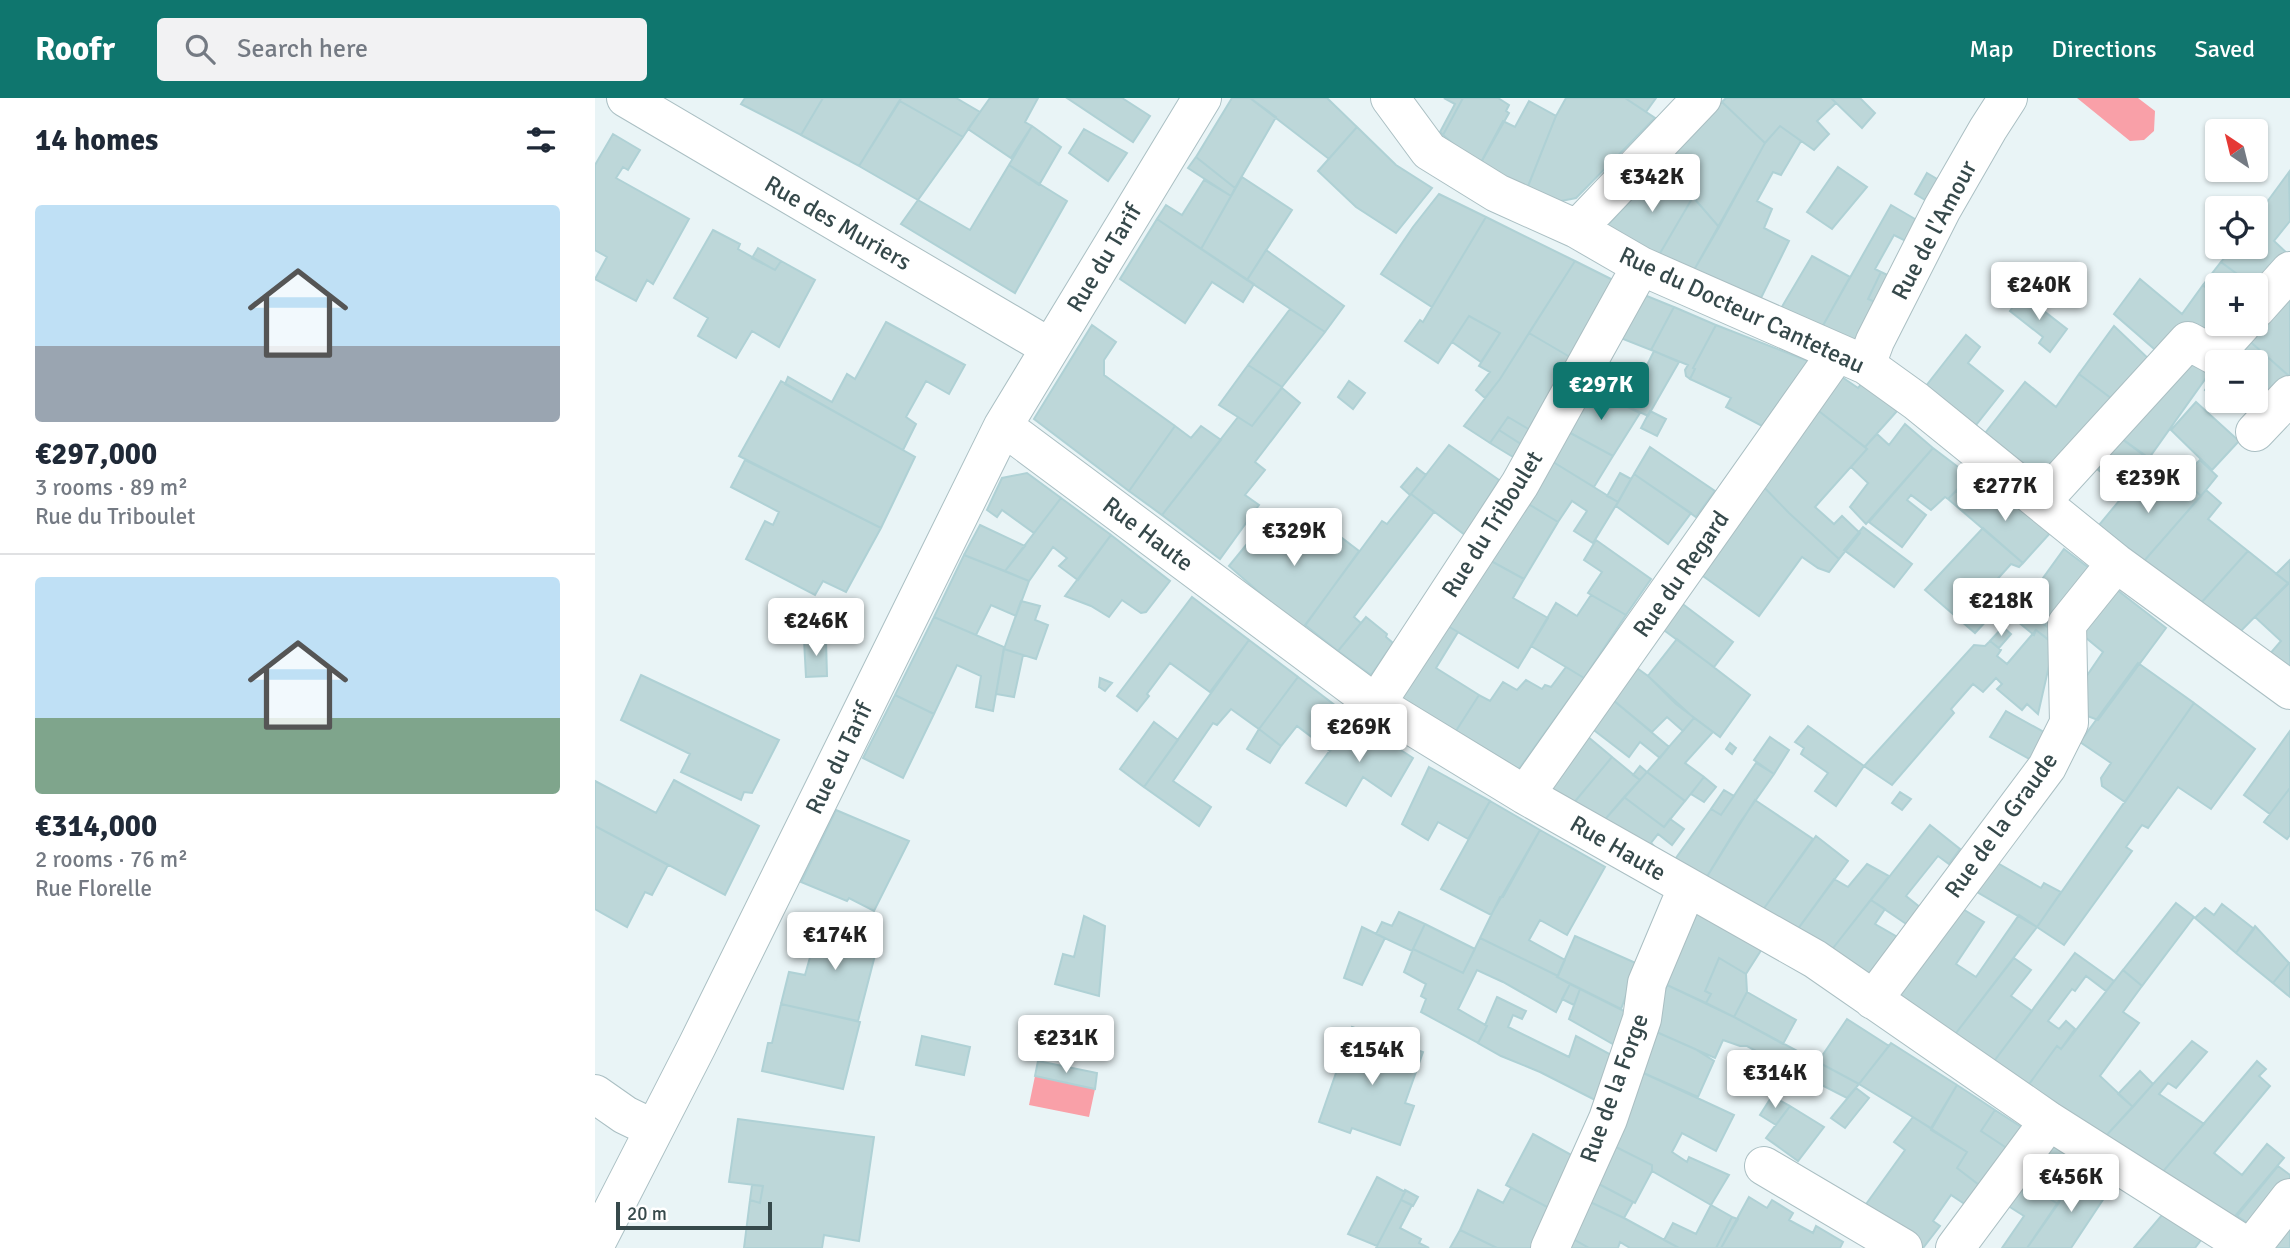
<!DOCTYPE html>
<html lang="en">
<head>
<meta charset="utf-8">
<style>
  body { margin:0; font-family:Signika,sans-serif; background:#f2f2f3; color:#1f2937; height:100vh; display:flex; flex-direction:column; font-size:26px; white-space:nowrap }
  * { box-sizing:border-box; margin:0 }
  p { font-size:23px; color:#747a83 }
  .icon { flex:none; width:38px; height:38px; fill:none; stroke:currentColor; stroke-width:2; stroke-linecap:round; stroke-linejoin:round }
  .map { position:relative; flex:1; overflow:hidden }
  .sheet { display:flex; flex-direction:column; background:#fff; width:595px }
  .sheet>* { flex:none }
  .needle { width:46px; rotate:325deg }
  .fabs { position:absolute; left:1610px; top:21px; display:grid; gap:14px }
  .fabs a { display:grid; place-items:center; width:63px; height:63px; border-radius:7px; background:#fff; box-shadow:0 2px 5px #0004; font-size:35px }
  .scale { position:absolute; left:21px; bottom:18px; width:156px; box-sizing:border-box; padding-left:7px; border:4px solid #36494b; border-top:0; font-size:19px; line-height:24px; white-space:nowrap; color:#36494b; -webkit-text-stroke:5px #fff; paint-order:stroke }
  .price { position:absolute; translate:-50% -60px; padding:0 16px; border-radius:7px; background:#fff; color:#222; font-size:23px; line-height:46px; filter:drop-shadow(0 2px 4px #0008) }
  .price::after { content:''; position:absolute; left:50%; top:42px; width:21px; height:16px; margin-left:-10px; background:inherit; clip-path:polygon(0 0,100% 0,50% 100%) }
  .price.current { background:#0f766e; color:#fff }
  ul { padding:0; list-style:none }
  li { display:grid; align-content:center; gap:14px; height:371px; padding:0 35px }
  li+li { border-top:2px solid #e0e1e3 }
  li span { display:grid; place-items:center; height:217px; border-radius:7px; color:#555 }
  li>.icon { margin-inline-start:auto }
  span .icon { width:126px; height:126px; fill:#fffc; stroke-width:1 }
  li b { font-size:30px }
  h2 { display:flex; justify-content:space-between; align-items:center; height:84px; padding:0 35px; font-size:30px }
  header { display:flex; align-items:center; gap:42px; box-sizing:border-box; height:98px; padding:0 35px; background:#0f766e; color:#fff }
  header strong { font-size:33px }
  nav { display:flex; gap:38px; margin-inline-start:auto; font-size:24px }
  .search { width:490px; height:63px; background:#f2f2f3; display:flex; align-items:center; gap:18px; box-sizing:border-box; padding:0 24px; border-radius:7px; color:#747a83; font-size:26px }
  main { display:flex; flex:1; min-height:0 }
  .map>svg:first-child { display:block }
  .water { fill:#f9a0a8 }
  .building { fill:#bdd7d9; stroke:#afd1d5; stroke-width:2 }
  .lines { fill:none; stroke-linecap:round; stroke-linejoin:round }
  .minor-casing { stroke:#aabfc3; stroke-width:40 }
  .minor { stroke:#fff; stroke-width:38 }
  .labels { text-anchor:middle; dominant-baseline:central; stroke-width:6; stroke-linejoin:round; paint-order:stroke }
  .street-label { font-size:24px; fill:#36494b; stroke:#fff }
</style>
</head>
<body>
<header>
<strong>Roofr</strong>
<div class="search"><svg class="icon" aria-label="search" viewBox="0 0 24 24"><circle cx="10" cy="10" r="6"/><path d="M15 15l6 6"/></svg>Search here</div>
<nav><a>Map</a><a>Directions</a><a>Saved</a></nav>
</header>
<main>
<section class="sheet">
<h2>14 homes<svg class="icon" aria-label="filters" viewBox="0 0 24 24"><path d="M4 7h16M4 17h16"/><circle cx="9" cy="7" r="2"/><circle cx="15" cy="17" r="2"/></svg></h2>
<ul>
<li><span style="background:linear-gradient(#bfe0f5 65%,#9aa5b1 0)"><svg class="icon" aria-label="home" viewBox="0 0 24 24"><path d="M3 11l9-7 9 7M6 9v11h12V9"/></svg></span><div><b>€297,000</b><p>3 rooms · 89 m²</p><p>Rue du Triboulet</p></div></li>
<li><span style="background:linear-gradient(#bfe0f5 65%,#7fa58c 0)"><svg class="icon" aria-label="home" viewBox="0 0 24 24"><path d="M3 11l9-7 9 7M6 9v11h12V9"/></svg></span><div><b>€314,000</b><p>2 rooms · 76 m²</p><p>Rue Florelle</p></div></li>
</ul>
</section>
<div class="map">
<svg width="1695" height="1150" viewBox="0 0 1695 1150">
  <rect width="100%" height="100%" fill="#e9f4f6"/>
  <path class="water" d="M1482,0h61l17,13 -1,20 -10,9 -14,1z
    M440,978l60,13 -6,28 -60,-12z"/>
  <path class="building" d="M150,0h78l-22,37 -60,-31z
    M228,0h78l-42,68 -58,-31z
    M306,0h55l24,14 -17,25 -63,-36z
    M395,0h48l-13,24 7,4 -21,32 -43,-29z
    M472,0h55l28,18 -17,26z
    M637,0h18l26,19 -41,71 -39,-31z
    M655,0h77l30,29 -28,32z
    M849,0h19l-20,37 -3,-3 15,-28z
    M868,0h35l11,7 -3,6 3,2 -30,53 -36,-31z
    M971,0h59l30,20 -79,80 -20,4 -28,-16 28,-70z
    M1030,0h31l-10,14z
    M1131,0h105l5,5 -19,18 12,13 -15,16 -34,-24 -15,17 -43,-41z
    M1236,0h29l15,15 -13,15z
    M305,3l63,36 -45,63 -59,-34z
    M934,3l27,15 -29,73 -48,-23 24,-45 12,6z
    M1127,4l43,41 -46,84 -26,-30 -32,-30z
    M437,28l29,21 -22,38 -30,-20z
    M1185,28l21,15 -20,34 -8,-3 -16,29 15,8 -8,19 25,13 -29,59 -66,-30 71,-127z
    M762,29l39,38 36,23 -36,45 -40,-26 -38,-36z
    M489,31l43,24 -19,28 -39,-28z
    M18,36l27,16 -12,20 -5,-3 -7,11 73,41 -36,65 -6,-4 -11,21 -41,-22 12,-22 -12,-7v-85z
    M601,59l39,31 -4,8 -43,-28z
    M414,67l58,36 -52,92 -114,-69 17,-24 52,30z
    M1066,69l32,30 -34,58 -57,-24z
    M1243,69l29,20 -35,42 -25,-17z
    M1694,74l1,49 -16,20 15,14 -37,30 -31,-23 12,-15h23v-30z
    M1332,75l22,13 -12,21 -22,-13z
    M647,79l50,33 -45,70 -46,-31z
    M609,82l27,16 -30,53 -44,-30 9,-14 16,10z
    M844,96l47,23 -54,90 -51,-33 32,-47z
    M1098,99l26,30 -25,43 -35,-15z
    M1296,107l24,14 3,28 -24,-12 -19,34 6,3 -13,27 16,7 -21,41 -42,-18z
    M891,119l89,44 -75,118 -15,19 -9,-8 14,-18 -11,-6 21,-33 -31,-17 -31,47 -33,-22 15,-21 3,2z
    M562,121l97,65 -11,18 -31,-20 -27,41 -65,-44z
    M118,132l27,14 -2,5 37,21 6,-9 34,19 -36,67 -27,-16 -16,27 -38,-22 10,-18 -34,-20z
    M163,150l23,13 -6,9 -23,-12z
    M671,152l78,56 -19,26 -78,-52z
    M1217,158l38,21 -29,52 -41,-19z
    M980,163l44,22 -44,77 -46,-27z
    M1626,164l31,23h-35v12l-14,-12z
    M1286,174l17,8 -14,26 -16,-7z
    M1545,181l42,35 21,-29 14,12v27h18l-75,30 -46,-40z
    M1695,190v87l-1,1 -44,-39z
    M1042,194l37,15 -23,43 -33,-13z
    M1427,196l45,35 -17,23 -11,-9 4,-6 -33,-26z
    M1079,209l42,18 -23,43 2,1 -5,10 -4,-3 -1,-6 3,-5 -37,-15z
    M695,211l35,23 -43,55 -34,-22z
    M874,218l31,17 -19,29 -29,-20z
    M291,224l79,43 -16,29 -23,-13 -20,36 10,7 -13,26 -118,-66 3,-7 44,25 15,-28 8,5z
    M497,227l24,17 -12,18v15l71,51 -46,65 -95,-72z
    M1121,227l92,36 -46,65 -36,-19 5,-9 -41,-19 5,-10 -2,-1z
    M1519,228l39,37 -37,39 -37,-28z
    M934,235l46,27 -45,70 -22,-13 -18,26 -26,-17 36,-47z
    M1371,237l14,12 -12,16 35,28 -31,39 -50,-39z
    M1650,239l44,39 -26,30 -7,-6v-38h-33z
    M1059,253l25,11 -31,54 -60,-28 17,-28 36,17z
    M1591,254l27,16 -64,90 -35,-25z
    M653,267l34,22 -30,39 -33,-21z
    M1622,275v27l-12,-10z
    M1484,276l37,28 -74,83 -60,-48 43,-55 31,25z
    M1244,277l19,13 4,-5 35,28 -32,36 -50,-39z
    M186,283l134,76 -34,71 -142,-72z
    M754,283l16,12 -12,16 -15,-12z
    M687,290l18,15 -45,59 10,8 -20,25 14,10 -39,54 -58,-44 76,-98 14,9z
    M993,290l52,25 -27,43 -50,-27z
    M1623,303h18l-7,8z
    M1601,304l43,39 -27,29 -41,-40z
    M1220,310l52,41 -52,58 19,17 8,-8 18,17 -21,26 -50,-46 -29,-30z
    M1055,313l16,8 -9,17 -16,-8z
    M913,319l22,13 -9,14 -22,-14z
    M1310,326l28,24 -67,76 -16,-17 18,-24 -17,-16 16,-18 -2,-2 12,-13 12,11z
    M580,328l16,12 10,-12 20,14 -59,75 -33,-24z
    M968,331l50,27 -19,31 -49,-30z
    M904,332l22,14 -8,13 -23,-14z
    M1519,335l36,27 -27,29 -35,-27z
    M854,347l50,35 -34,55 -54,-41z
    M1055,349l65,44 -19,26 -62,-43z
    M1338,350l37,28 -22,23 -3,-2 -14,13 -20,-15 -4,5 19,15 -24,32 -33,-25z
    M950,359l73,45 -25,41 -19,-12 13,-20 -15,-10 -14,21 -41,-25z
    M150,362l136,68 -35,64 -23,-11 -8,14 -69,-36 19,-38 8,4 6,-13 -48,-25z
    M1605,362l17,16 -16,20 -20,-18z
    M822,370l9,7 -16,20 -9,-8z
    M432,375l34,25 -27,35 -32,-23 -5,7 -10,-7 15,-32z
    M1025,375l11,6 -13,23 -11,-6z
    M1039,376l57,39 -23,31 -52,-38z
    M1544,379l25,18 17,-17 20,18 -57,65 -45,-36z
    M1165,385l29,30 50,46 -10,13 -11,-4 -16,-11 -43,59 -63,-45z
    M1393,392l17,13 5,-4 41,33 -28,31 -75,-64 8,-8 19,14z
    M1611,392l15,13 -13,16 40,32 -47,52 -57,-42z
    M816,396l23,18 -80,105 7,6 -23,28 -33,-26 77,-104 5,3z
    M922,399l41,25 -34,57 -42,-23z
    M466,400l50,37 -33,45 -19,-14 8,-8 -14,-11 -24,34 -24,-10z
    M679,413l17,15 -12,16 15,14 27,-34 38,29 -57,79 -73,-64z
    M385,427l45,21 -20,25 -41,-16z
    M1268,429l49,37 -18,23 -50,-37z
    M1388,430l40,35 -4,4 -8,-3 -37,41 15,13 -14,15 -50,-43z
    M516,437l59,46 -24,31 -5,1 -19,-13 -13,17 -18,-11 -26,-10z
    M1001,442l55,39 -25,36 -38,-22 14,-21 -18,-12z
    M1469,451l33,25 -43,58 -32,-25z
    M1653,453l40,32 -49,50 -38,-30z
    M369,457l65,26 -13,35 -25,-11 -15,30 -42,-18z
    M887,458l42,23 -11,19 35,20 -30,50 -77,-46z
    M1695,462v22l-2,1 -12,-9z
    M1512,484l59,46 -68,92 -24,-9 10,-31 19,-28 -30,-25z
    M1695,484v90l-22,-16 13,-15 -26,-24z
    M996,497l35,20 -42,63 -53,-32 25,-43 21,13z
    M597,499l57,43 -39,52 -40,-29 -23,31 2,2 -12,15 -20,-15z
    M1081,501l57,43 -19,25 -57,-42z
    M426,503l19,5 -5,14 13,5 -12,34 -32,-10z
    M1427,510l32,24 2,14 -20,-16 -2,5 -22,-18z
    M339,519l70,30 -11,64 -17,-4 5,-31 -24,-11 -23,49 -39,-19z
    M771,519l21,17 -1,3 7,6 -22,32 -33,-24z
    M846,524l17,10 -22,36 43,27 -23,36 -61,-36z
    M1408,529l8,7 -12,14 -9,-7z
    M1441,532l18,14 -16,70 -11,-10 -5,6 -25,-21 5,-5 -6,-6 -13,14 -10,-8 -22,25 3,4 -62,72 -28,-19 110,-121 11,1 5,-5 11,9 -4,6 10,8z
    M1082,541l73,56 -30,42 -44,-33 -28,-28z
    M209,542h22l1,36 -21,1z
    M654,542l49,37 -39,52 -28,-20 -14,16 -4,-2 -40,58 38,26 -12,19 -55,-39z
    M409,551l19,6 -9,42 -18,-3z
    M1035,565l18,13 46,42 -11,13 -16,-14 -15,15 -45,-37z
    M1543,565l56,40 -69,99 -23,-16 -1,-8 10,-15 -31,-21z
    M971,569l18,11 -65,91 -63,-38 23,-36 11,6 13,-19 14,8 9,-10 16,9 3,-4 6,2z
    M46,577l138,65 -27,53 -8,-1 -3,8 -60,-28 9,-18 -69,-34z
    M703,579l55,42 -23,32 -33,-25 -16,20 -22,-17z
    M505,580l12,5 -7,8 -6,-4z
    M300,597l39,19 -31,64 -40,-20z
    M1012,597l62,52 -9,11 -20,-16 -11,15 -43,-33z
    M1599,605l61,46 -44,60 -33,-22 -30,41 -6,-3 -16,22 6,4 -68,94 -27,-18z
    M1411,613l45,25 -11,29 -50,-28z
    M1099,620l19,14 -28,31 19,14 -19,24 -38,-29z
    M758,621l60,39 -22,38 -28,-19 -17,29 -40,-23z
    M559,624l24,18 -34,47 -24,-18z
    M1213,628l56,40 -28,40 -21,-15 13,-18 -27,-19 3,-6 -9,-6z
    M664,631l22,17 -11,17 -23,-14z
    M986,633l31,26 -40,48 -24,-16z
    M1695,633v57l-20,26 -26,-19z
    M1175,639l19,13 -15,24 -20,-14z
    M1135,645l6,5 -4,6 -6,-5z
    M1017,659l28,23 -39,44 -29,-19z
    M1161,665l18,11 -35,50 -36,59 -32,-18 40,-56 10,6z
    M1045,668l7,6 -7,8 -7,-5z
    M834,669l61,34 -22,38 -30,-17 -10,18 -26,-16z
    M1052,674l38,29 -21,26 -40,-30z
    M1109,679l12,10 -12,15 -13,-8z
    M79,682l85,46 -34,69 -130,-69v-45l61,32z
    M1695,690v47l-3,4 -23,-17z
    M1129,692l10,6 -13,19 -10,-6z
    M1305,694l11,7 -9,11 -10,-7z
    M1029,699l40,30 6,-8 14,10 -12,16 -14,-11 -7,9 5,5 -55,-24z
    M1160,702l58,39 -53,75 -57,-31z
    M895,703l50,29 -49,85 -50,-26z
    M241,712l73,31 -35,70 -25,-13 -2,3 -46,-19z
    M1335,727l30,24 -11,15 -11,-8 -32,40 25,20 -13,16 -47,-32z
    M0,728l73,39 -16,30 -7,-3 -18,35 -32,-18z
    M945,732l65,37 -38,68 -27,-15 -11,20 36,20 -7,16 -78,-38 20,-41h3z
    M1221,738l32,25 -53,72 -35,-19z
    M1392,759l54,31 3,-5 17,9 -24,35 -72,-42z
    M1272,766l22,12 -59,76 -35,-19 39,-54 14,8z
    M1276,802l14,9 -10,15 24,14 -20,43 -49,-29z
    M1099,805l71,41 -19,30 -27,-16 -14,33 6,3 -5,9 -39,-18z
    M1358,805l31,19 -28,42 20,13 43,-62 18,12 -84,110 -68,-45z
    M1581,805l18,14 -52,69 -19,-16z
    M1627,806l32,25 -18,24 -41,-35 10,-10 9,7z
    M804,814l26,12 -13,27 -36,-17 6,-12 10,4z
    M489,818l21,10 -6,70 -44,-12 8,-30 11,3z
    M226,821l60,13 -23,89 -77,-17 8,-32 16,3z
    M830,826l50,25 -12,24 -50,-24z
    M1660,828l34,37 -16,20 -37,-30z
    M767,829l23,11 -23,47 -18,-7z
    M980,838l63,28 -17,45 -64,-32z
    M885,840l78,38 -1,1 13,7 -14,28 -53,-30 -26,-12 -19,39 29,17 -9,17 -57,-31 5,-13 -5,-3 5,-12 -22,-12 9,-23 50,24z
    M1480,855l39,28 -8,10 -20,-15 -11,15 -3,-2 -24,32 11,8 7,-8 9,8 -14,20 -4,-3 -30,41 -35,-23z
    M1124,860l27,16 1,18 -13,25 -28,-14 5,-9 -6,-3z
    M1419,860l17,12 -20,26 21,15 -40,53 -39,-27z
    M1694,865h1v34l-17,-14z
    M1528,872l19,16 -19,26 16,11 -39,53 33,31 -29,31 -77,-51 30,-41 4,3z
    M975,886l10,5 -6,16 -12,-6z
    M1072,887l67,32 125,67 -12,14 -47,-24 2,-5 -22,-11 -2,5 -31,-17h-7l-17,-6 -8,18 -63,-28z
    M985,891l48,24 -10,34 -49,-28z
    M1152,894l49,28 -13,24 -49,-27z
    M902,899l29,14 -4,8 -9,-4 -5,12 61,30 7,-21 39,21 -14,46 -61,-31 -39,-16 -23,-13 9,-17 -2,-1z
    M186,906l79,18 -17,67 -81,-18 6,-28h4z
    M1252,921l42,27 -30,38 -41,-22z
    M757,929l71,25 -18,51 9,3 -14,39 -48,-17 -2,5 -31,-11z
    M1057,932l43,19 19,12 -16,36 -59,-26z
    M327,938l48,11 -6,28 -48,-10z
    M1597,943l15,11 -31,36 -8,-5 -9,11 45,30 -44,51 -56,-37z
    M1296,945l66,42 -26,43 -72,-44z
    M443,963l59,12 -2,16 -60,-13z
    M1662,963l9,8 -7,7 11,10 -56,67 28,22 25,-31 17,14 -53,63 -71,-46z
    M1044,973l95,44 -18,36 -34,-18 -10,19 15,10 2,-5 40,18 -18,30 -59,-34v-6l-40,-20z
    M1545,973l13,13 -20,23 -15,-13z
    M1362,987l38,25 -14,21 30,20 -28,37 -26,-20 10,-16 -36,-22z
    M1261,990l13,10 -24,30 -14,-10z
    M1177,998l18,10 -14,19 -16,-10z
    M1195,1008l34,21 -26,34 -32,-23z
    M1400,1012l31,20 -15,21 -30,-20z
    M1318,1019l54,35 -10,16 26,20 -14,19 -18,-12 -18,26 7,5 -17,22 -59,-41 41,-57 -11,-8z
    M143,1021l136,18 -15,104 -35,-6 -2,13h-78l6,-48 10,3 3,-17 -34,-4z
    M938,1036l42,23 -24,52 -45,-24z
    M1452,1044l37,22 -26,40 -40,-24z
    M1017,1047l40,20v6l-17,32 -40,-21z
    M1683,1068l12,9v11l-33,43 -20,-13z
    M1485,1072l30,19 -39,59h-44z
    M782,1079l28,15 -28,54 -29,-12z
    M1423,1082l40,24 -31,44h-25l22,-32 -22,-14z
    M1000,1084l38,20 -9,16 -38,-18z
    M157,1087l11,1 -3,17 -10,-3z
    M916,1090l40,21 -19,39h-35l-37,-18 18,-40 25,13z
    M810,1092l13,7 -5,9 -12,-6z
    M1154,1099l18,11 5,-8 21,13 -4,7 24,13 3,-7 27,16 -3,6h-119z
    M806,1102l11,5 -12,23 21,11 -2,4 10,5h-53z
    M991,1102l38,18 55,30h-49l-10,-6 -2,6h-29l-21,-12z
    M1116,1107l21,12 -16,31h-37l-15,-8 9,-17 23,11z
    M1695,1109v41h-20z
    M1567,1117l39,25 -6,8h-61z
    M1137,1119l6,2 -17,29h-5z
    M865,1132l37,18h-47z
    M973,1138l21,12h-26z"/>
  <g class="lines">
    <g class="minor-casing">
      <path id="minor" d="M31,0l423,249
        M795,0l39,53 68,42 80,36 64,37 225,99 50,36 200,162 174,127
        M982,131l125,-131
        M1661,211l34,-38
        M1271,267l9,-24 67,-132 46,-80 20,-31
        M408,328l373,278 149,91 290,164 234,162 200,127
        M1660,334l35,-37
        M1446,404l147,-161 26,14 28,-31
        M781,606l144,-220 121,-218
        M930,697l311,-441
        M1278,902l174,-233 22,-44 -2,-99 49,-61
        M0,996l30,21 29,14
        M1169,1068l139,82
        M0,1147l102,-199 306,-620 199,-328
        M955,1150l58,-129 34,-100 5,-36 40,-95
        M1360,1150l94,-127
        M1656,1150l39,-50"/>
    </g>
    <use href="#minor" class="minor"/>
  </g>
  <g class="labels">
    <g class="street-label">
      <text transform="translate(243 125) rotate(30)">Rue des Muriers</text>
      <text transform="translate(1339 132) rotate(-62)">Rue de l'Amour</text>
      <text transform="translate(509 160) rotate(-59)">Rue du Tarif</text>
      <text transform="translate(1147 212) rotate(25)">Rue du Docteur Canteteau</text>
      <text transform="translate(897 426) rotate(-58)">Rue du Triboulet</text>
      <text transform="translate(553 436) rotate(37)">Rue Haute</text>
      <text transform="translate(1086 476) rotate(-55)">Rue du Regard</text>
      <text transform="translate(244 660) rotate(-64)">Rue du Tarif</text>
      <text transform="translate(1406 727) rotate(-54)">Rue de la Graude</text>
      <text transform="translate(1023 750) rotate(30)">Rue Haute</text>
      <text transform="translate(1019 990) rotate(-70)">Rue de la Forge</text>
    </g>
  </g>
</svg>
<div class="fabs">
<a><svg class="needle" viewBox="-14 -14 28 28"><path d="M0-13l5 13h-10z" fill="#e53935"/><path d="M0 13l5-13h-10z" fill="#747a83"/></svg></a>
<a><svg class="icon" aria-label="locate" viewBox="0 0 24 24"><circle cx="12" cy="12" r="6"/><path d="M12 2v4M12 18v4M2 12h4M18 12h4"/></svg></a>
<a>+</a>
<a>−</a>
</div>
<div class="scale">20 m</div>
<b class="price" style="left:1057px;top:116px">€342K</b>
<b class="price" style="left:1444px;top:224px">€240K</b>
<b class="price current" style="left:1006px;top:324px">€297K</b>
<b class="price" style="left:1553px;top:417px">€239K</b>
<b class="price" style="left:1410px;top:425px">€277K</b>
<b class="price" style="left:699px;top:470px">€329K</b>
<b class="price" style="left:1406px;top:540px">€218K</b>
<b class="price" style="left:221px;top:560px">€246K</b>
<b class="price" style="left:764px;top:666px">€269K</b>
<b class="price" style="left:240px;top:874px">€174K</b>
<b class="price" style="left:471px;top:977px">€231K</b>
<b class="price" style="left:777px;top:989px">€154K</b>
<b class="price" style="left:1180px;top:1012px">€314K</b>
<b class="price" style="left:1476px;top:1116px">€456K</b>
</div>
</main>
</body>
</html>
